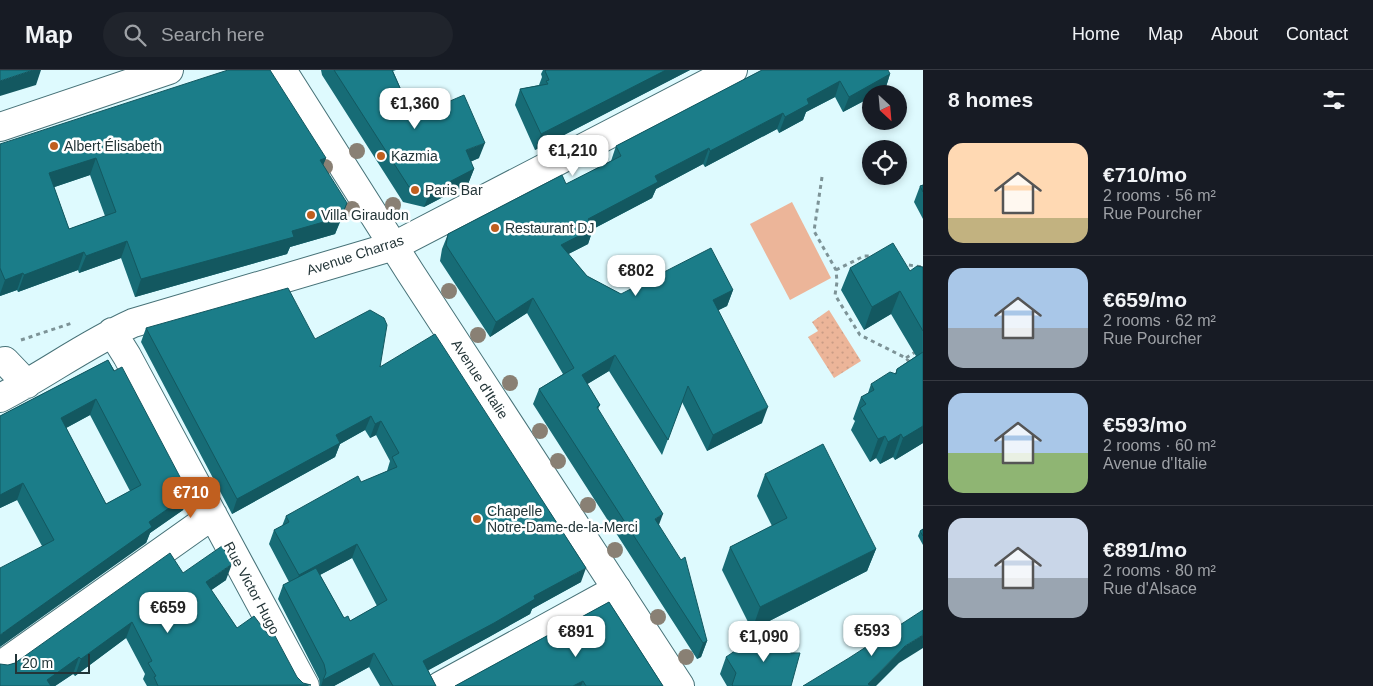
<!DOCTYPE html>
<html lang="en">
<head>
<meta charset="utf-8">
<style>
  body { margin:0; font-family:Arial,sans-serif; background:#20242c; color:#f1f3f6; height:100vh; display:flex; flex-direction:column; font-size:19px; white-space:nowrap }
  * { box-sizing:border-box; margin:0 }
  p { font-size:16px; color:#9ea1a6 }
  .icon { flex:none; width:28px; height:28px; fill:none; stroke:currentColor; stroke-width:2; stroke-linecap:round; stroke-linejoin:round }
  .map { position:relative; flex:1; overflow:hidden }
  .drawer { display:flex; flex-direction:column; background:#171b24; width:450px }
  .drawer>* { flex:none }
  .needle { width:32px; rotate:154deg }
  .buttons { position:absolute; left:862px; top:15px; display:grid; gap:10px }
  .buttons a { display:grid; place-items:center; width:45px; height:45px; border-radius:50%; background:#171b24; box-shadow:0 2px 8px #0003; font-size:25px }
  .scale { position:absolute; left:15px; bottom:12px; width:75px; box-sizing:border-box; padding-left:5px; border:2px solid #233538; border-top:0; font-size:14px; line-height:18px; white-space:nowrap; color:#233538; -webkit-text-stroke:4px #fff; paint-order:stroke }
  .price { position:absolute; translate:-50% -42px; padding:0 11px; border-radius:10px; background:#fff; color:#222; font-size:16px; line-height:32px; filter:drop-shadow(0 1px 2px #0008) }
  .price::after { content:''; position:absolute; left:50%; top:30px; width:15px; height:11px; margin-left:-8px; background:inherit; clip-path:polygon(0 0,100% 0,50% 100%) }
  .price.on { background:#c05f1f; color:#fff }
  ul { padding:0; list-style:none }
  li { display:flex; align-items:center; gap:15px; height:125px; padding:0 25px }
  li+li { border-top:1px solid #363941 }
  li span { display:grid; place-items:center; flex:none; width:140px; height:100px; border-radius:15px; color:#555 }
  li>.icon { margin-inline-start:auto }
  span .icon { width:60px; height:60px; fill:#fffc; stroke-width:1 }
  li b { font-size:21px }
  h2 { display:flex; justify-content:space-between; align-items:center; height:60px; padding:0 25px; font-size:21px }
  header { display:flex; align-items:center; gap:30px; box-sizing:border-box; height:70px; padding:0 25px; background:#171b24; border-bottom:1px solid #363941 }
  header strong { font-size:24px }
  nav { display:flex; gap:28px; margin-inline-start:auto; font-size:18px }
  .search { width:350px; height:45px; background:#20242c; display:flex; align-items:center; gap:12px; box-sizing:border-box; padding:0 18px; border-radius:28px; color:#9ea1a6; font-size:19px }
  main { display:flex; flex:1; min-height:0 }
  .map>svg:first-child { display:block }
  .grass { fill:url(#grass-dots) }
  .garden { fill:#ecb599 }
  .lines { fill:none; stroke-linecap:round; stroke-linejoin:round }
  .minor-casing { stroke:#477278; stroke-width:30 }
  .major-casing { stroke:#477278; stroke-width:30 }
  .path { stroke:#7d9397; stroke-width:3; stroke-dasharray:4 4; stroke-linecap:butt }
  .minor { stroke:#fff; stroke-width:28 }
  .major { stroke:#fff; stroke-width:28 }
  .tree { fill:#898074 }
  .wall { fill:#176c76; fill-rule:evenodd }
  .shaded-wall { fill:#135860 }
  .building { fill:#1b7d89; stroke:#135860; fill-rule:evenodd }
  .poi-dot { fill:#c05f1f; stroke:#fff; stroke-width:2 }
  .labels { text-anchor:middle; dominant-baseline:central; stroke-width:5; stroke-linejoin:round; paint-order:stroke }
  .poi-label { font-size:14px; fill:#233538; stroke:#fff; text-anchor:start }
  .street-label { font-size:14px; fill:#233538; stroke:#fff }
</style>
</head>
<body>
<header>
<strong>Map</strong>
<div class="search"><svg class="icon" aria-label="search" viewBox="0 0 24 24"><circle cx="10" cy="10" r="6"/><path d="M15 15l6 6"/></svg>Search here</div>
<nav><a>Home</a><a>Map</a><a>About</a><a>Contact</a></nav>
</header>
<main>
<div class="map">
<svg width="923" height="616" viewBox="0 0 923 616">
  <defs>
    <pattern id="grass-dots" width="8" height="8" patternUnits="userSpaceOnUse" patternTransform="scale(1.25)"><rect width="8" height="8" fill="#ecb599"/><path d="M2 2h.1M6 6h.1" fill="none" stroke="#ca9c85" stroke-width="1.8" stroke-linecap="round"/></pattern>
  </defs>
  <rect width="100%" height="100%" fill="#defafe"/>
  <path class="grass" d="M829,240l32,51 -27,17 -26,-41 10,-6 -6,-9z"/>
  <path class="garden" d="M792,132l39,76 -41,22 -40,-76z"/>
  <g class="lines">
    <g class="minor-casing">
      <path id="minor" d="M0,57l169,-57
        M112,262l15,24 178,330
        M0,292l5,-1 22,23
        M0,328c45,-23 86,-54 133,-75l261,-77 339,-176
        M0,596l213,-151
        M440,616l177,-97"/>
    </g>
    <g class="major-casing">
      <path id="major" d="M282,0l128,202 270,414"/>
    </g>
    <path class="path" d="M822,107l-8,54 22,39 1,12 -2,13 25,40 46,23 4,5
      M901,194l22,3
      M836,200l28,-14h10
      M21,270l51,-17
      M906,288l17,-11"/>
    <use href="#minor" class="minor"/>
    <use href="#major" class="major"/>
  </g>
  <g class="tree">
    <circle cx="357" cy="81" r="8"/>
    <circle cx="325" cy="97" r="8"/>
    <circle cx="393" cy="135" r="8"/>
    <circle cx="352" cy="139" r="8"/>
    <circle cx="449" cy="221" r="8"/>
    <circle cx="478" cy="265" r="8"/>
    <circle cx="510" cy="313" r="8"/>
    <circle cx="540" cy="361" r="8"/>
    <circle cx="558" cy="391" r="8"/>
    <circle cx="588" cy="435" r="8"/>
    <circle cx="615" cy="480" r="8"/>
    <circle cx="658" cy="547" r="8"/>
    <circle cx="686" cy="587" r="8"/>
  </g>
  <path class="wall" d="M321,0h75l-3,1 20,46 66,41 -9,4 4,7 -6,15 -44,23 -21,-5 -81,-127z
    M543,0h147l-155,80 -20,-45 5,-16 19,-4 3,-8 -1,-3z
    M762,0l128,4 -5,16 -42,22 -8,-15 -29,15 -3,8 -24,13 -2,-4 -72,38 -2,-3 -47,25 -4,9 -59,31 -5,15 -20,10 19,22 34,18 112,-4 -6,16 -9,4 44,113 -55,28 -25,-49 -20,53 -53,-84 -22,13 13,21 -2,4 61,116 48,116 -6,16 -4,2 -164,-255 6,-15 24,-15 -36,-61 -37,24 -50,-76 2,-12 6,-15 118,-50 45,-23 5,-15z
    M0,74l326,14 -3,7 18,55 -6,14 -45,13 -3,7 -152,43 -14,-39 -42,15 -1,-3 -60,22 -1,-2 -17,6zM90,105l15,41 -36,13 -15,-42z
    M923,115v34l-9,-17 6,-16z
    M923,197v176l-28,17 -2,-3 -13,7 -4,-6 -6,4 -19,-32 4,-9 -2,-2 8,-22 7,-4 3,-9 24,-10 2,-5 19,-13 -25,-42 -27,16 -23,-40 9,-22 60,3z
    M146,258l169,11 65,28 201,215 -49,27 -2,5 -41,23 -61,33 8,16h-56l-11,-19 -35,19h-14l-1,-7 -41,-80 5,-14 6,-3 -20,-38 5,-14 8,-4 4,-10 101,-45 3,-10 -14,-26 -6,3 -5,-8 -25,14 -5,13 -103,57 -91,-172zM352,488l25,48 -27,15 -6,-3 -24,-43z
    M108,290l81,134 -6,16 -33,23 -4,10 -104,3 -25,-46 -17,8v-92zM90,345l40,76 -24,13 -40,-76z
    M765,404l111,75 -9,22 -115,59 -30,-60 8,-23 42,-21 -15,-30z
    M923,459v16l-5,-9 2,-5z
    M183,503l43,7 -15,10 26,38 60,49 6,6 7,3h-163l-4,-7 2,-5 -19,-36 -51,38 -2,-2 -18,12h-55l8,-21 7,-2z
    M609,532l54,84h-208z
    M773,570l18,13v33h-64l-7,-12 6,-17z"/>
  <path class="shaded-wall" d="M33,0h8l-5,15 -36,11v-15z
    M666,0h24l-155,80 6,-16z
    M890,4l-5,16 -8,4h-6v3l-28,15 6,-15z
    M840,11l-5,16 -29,15 -3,8 -24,13 6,-16 22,-18z
    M783,43l-6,16 -72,38 5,-16z
    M485,73l-6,15 -19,8 6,-16z
    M709,78l-6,16 -47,25 -4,9 -59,31 -5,15 -33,17 6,-16 27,-26 67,-43z
    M96,88l-6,17 -47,16 6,-18z
    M326,88l-7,17 1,-15z
    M474,99l-6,15 -44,23 6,-15z
    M347,133l-12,31 -45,13 -3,7 -152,43 6,-18 151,-48z
    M127,171l-6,17 -42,15 7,-17z
    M84,182l-6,18 -60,22 6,-17z
    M23,203l-6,17 -17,6v-2l5,-14z
    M733,220l-6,16 -20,10 6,-16z
    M900,221l-9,23 -27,16 8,-23z
    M533,228l-6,15 -37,24 6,-15z
    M615,285l-6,16 -33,20 6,-16z
    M96,329l-6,16 -35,19 6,-16z
    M768,337l-6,16 -55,28 6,-16z
    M371,346l-6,14 -25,14 -5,13 -103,57 5,-15 99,-64z
    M381,351l-5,14 -6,3 5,-14z
    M923,356v17l-28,17 8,-22z
    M901,364l-8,23 -13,7 8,-22z
    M885,366l-9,22 -6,4 8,-23z
    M23,413l-6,17 -17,8v-13z
    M189,424l-6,16 -33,23 -4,10 -146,104v-12l149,-113z
    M663,444l-6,16 -2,-11z
    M357,474l-5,14 -59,31 6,-14z
    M876,479l-9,22 -115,59 8,-23z
    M232,494l-6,16 -26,18 6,-16z
    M586,498l-5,14 -49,27 -2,5 -41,23 -71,39 5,-15 111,-65z
    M132,552l-6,16 -51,38 6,-17z
    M923,565v13l-24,15 -23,23h-9l1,-2 37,-38z
    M707,571l-6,16 -4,2 6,-16z
    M374,583l-5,14 -35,19h-13l2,-6z
    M79,587l-6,17 -18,12h-10l2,-6z
    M583,611l-2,5h-8z"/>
  <path class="building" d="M0,0h33l-33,11z
    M228,0h42l56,88 -6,2 27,43 -6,14 -49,14 2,6 -153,42 -14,-38 -41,15 -2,-4 -60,23 -1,-2 -18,7 -5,-12v-124zM96,88l20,54 -47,17 -20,-56z
    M334,0h58l21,47 51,-22 21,48 -19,7 8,19 -44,23 -21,-5z
    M546,0h120l-125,64 -21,-45 28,-5 -2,-3 3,-1 -4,-9z
    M762,0h126l2,4 -41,23 -9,-16 -33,18 2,5 -24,13 -2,-4 -73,38 -1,-3 -54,28 3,6 -70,37 6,9 -33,17 26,31 34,18 90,-46 22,42 -20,10 55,107 -55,28 -25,-49 -20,54 -53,-85 -33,20 18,30 -3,2 66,107 -8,5 26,41 4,-3 22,84 -4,2 -164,-254 35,-21 -41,-70 -37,24 -50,-77 2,-11 114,-59 4,9 55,-28 -5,-10z
    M923,115v7l-3,-6z
    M893,173l17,28 7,-5 6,1v64l-23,-40 -28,16 -22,-39z
    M288,218l27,51 55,-29 14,8 3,7 -7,42 55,-33 151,234 -52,28 1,3 -41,24 -71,38 13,25h-43l-19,-33 -51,27 3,-7 -2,-9 -41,-79 33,-17 28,50 4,-2 2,5 37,-21 -30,-56 -58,31 -25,-45 15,-8 -3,-6 72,-40 3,6 36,-15 -5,-10 7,-4 -18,-32 -6,3 -4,-8 -35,19 4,8 -103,56 -91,-171z
    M923,282v74l-20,12 -2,-4 -13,8 -3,-6 -7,3 -18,-31 6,-4 -5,-7 13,-7 -3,-6 19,-12 6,2 1,-5z
    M108,290l6,11 8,-4 67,127 -40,28 3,5 -152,108v-67l54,-28 -31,-57 -23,12v-79zM96,329l45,86 -35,19 -45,-86z
    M823,374l53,105 -116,58 -30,-60 57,-29 -22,-44z
    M923,459v7l-3,-5z
    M222,476l10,18 -26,18 31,46 17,-12 16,21 4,-3 23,43 6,6 8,2 -153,1 -4,-9 2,-1 -8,-13 4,-2 -20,-39 -51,37 -2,-2 -32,23 4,6h-51v-22l8,1 7,-2 155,-110 13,20z
    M609,532l54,84h-77l-3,-5 -10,5h-118z
    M923,540v25l-18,11 -37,38 3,2h-68l46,-28z
    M766,560l7,10 20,4 -2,9h9l-9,33h-58l-1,-1 4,-12 -10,-16z"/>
  <g class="poi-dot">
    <circle cx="54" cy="76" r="5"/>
    <circle cx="381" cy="86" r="5"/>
    <circle cx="415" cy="120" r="5"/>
    <circle cx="311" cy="145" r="5"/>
    <circle cx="495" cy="158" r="5"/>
    <circle cx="477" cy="449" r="5"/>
  </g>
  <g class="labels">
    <g class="poi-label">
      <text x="64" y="76">Albert Élisabeth</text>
      <text x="391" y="86">Kazmia</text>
      <text x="425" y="120">Paris Bar</text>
      <text x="321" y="145">Villa Giraudon</text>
      <text x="505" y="158">Restaurant DJ</text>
      <text x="487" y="441">Chapelle<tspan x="487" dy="16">Notre-Dame-de-la-Merci</tspan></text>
    </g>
    <g class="street-label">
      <text transform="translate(355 185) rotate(-18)">Avenue Charras</text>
      <text transform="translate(480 309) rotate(57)">Avenue d'Italie</text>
      <text transform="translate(252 518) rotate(62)">Rue Victor Hugo</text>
    </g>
  </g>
</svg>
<div class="buttons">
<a><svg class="needle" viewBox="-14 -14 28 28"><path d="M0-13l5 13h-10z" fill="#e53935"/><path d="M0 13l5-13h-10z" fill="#9ea1a6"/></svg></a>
<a><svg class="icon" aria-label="locate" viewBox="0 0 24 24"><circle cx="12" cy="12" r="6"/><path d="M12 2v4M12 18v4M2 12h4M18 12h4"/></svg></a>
</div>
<div class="scale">20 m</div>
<b class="price" style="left:415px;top:60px">€1,360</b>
<b class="price" style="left:573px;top:107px">€1,210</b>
<b class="price" style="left:636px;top:227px">€802</b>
<b class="price on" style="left:191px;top:449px">€710</b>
<b class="price" style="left:168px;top:564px">€659</b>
<b class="price" style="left:872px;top:587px">€593</b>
<b class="price" style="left:576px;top:588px">€891</b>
<b class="price" style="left:764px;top:593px">€1,090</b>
</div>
<section class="drawer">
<h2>8 homes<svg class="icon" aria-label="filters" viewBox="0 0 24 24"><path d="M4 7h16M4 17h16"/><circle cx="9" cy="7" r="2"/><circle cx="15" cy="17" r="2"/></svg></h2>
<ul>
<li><span style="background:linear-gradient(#ffd9b3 75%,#c2b280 0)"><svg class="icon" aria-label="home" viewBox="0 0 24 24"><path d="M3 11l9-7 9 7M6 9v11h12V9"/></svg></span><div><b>€710/mo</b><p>2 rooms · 56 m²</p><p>Rue Pourcher</p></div></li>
<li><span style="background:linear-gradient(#a9c7e8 60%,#9aa5b1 0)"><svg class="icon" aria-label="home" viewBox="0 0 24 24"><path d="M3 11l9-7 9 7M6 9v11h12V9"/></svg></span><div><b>€659/mo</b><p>2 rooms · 62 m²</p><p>Rue Pourcher</p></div></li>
<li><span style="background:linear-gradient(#a9c7e8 60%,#8fb573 0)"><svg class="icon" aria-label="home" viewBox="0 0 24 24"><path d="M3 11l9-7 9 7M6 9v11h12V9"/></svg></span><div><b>€593/mo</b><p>2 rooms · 60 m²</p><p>Avenue d'Italie</p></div></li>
<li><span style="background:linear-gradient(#c9d6e8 60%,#9aa5b1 0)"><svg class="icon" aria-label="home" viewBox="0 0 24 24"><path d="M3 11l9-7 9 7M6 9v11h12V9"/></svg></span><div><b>€891/mo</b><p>2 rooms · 80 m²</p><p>Rue d'Alsace</p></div></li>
</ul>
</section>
</main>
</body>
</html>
